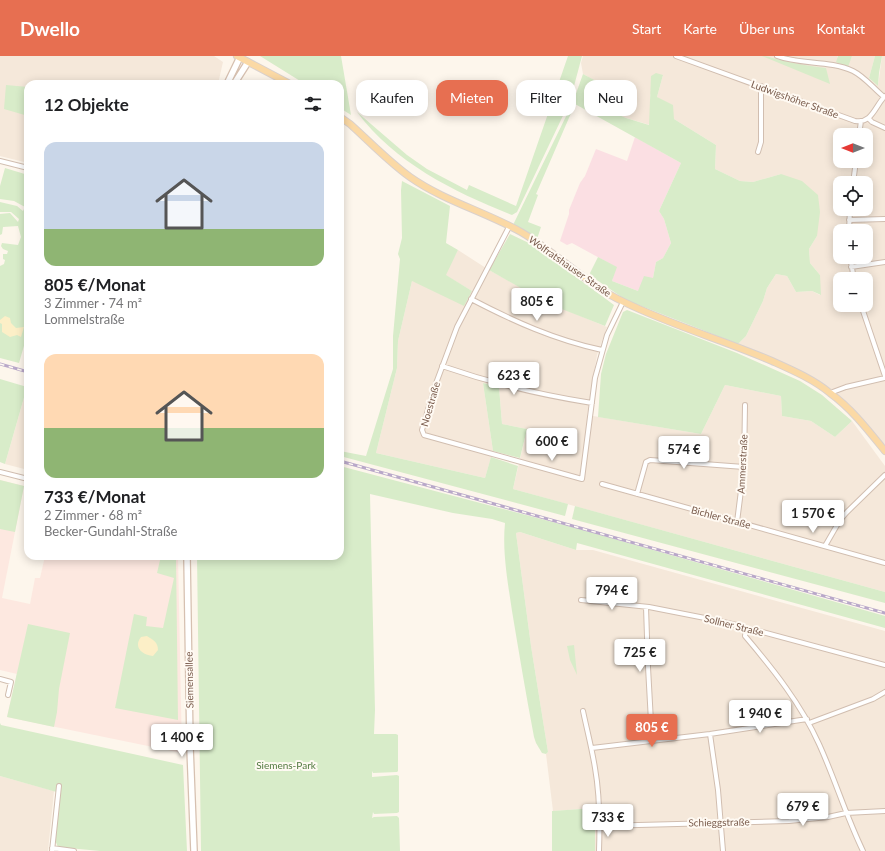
<!DOCTYPE html>
<html lang="de">
<head>
<meta charset="utf-8">
<style>
  body { margin:0; font-family:Lato,sans-serif; background:#f2f2f2; color:#202124; height:100vh; display:flex; flex-direction:column; font-size:15px; white-space:nowrap }
  * { box-sizing:border-box; margin:0 }
  p { font-size:13px; color:#757577 }
  .icon { flex:none; width:22px; height:22px; fill:none; stroke:currentColor; stroke-width:2; stroke-linecap:round; stroke-linejoin:round }
  .map { position:relative; flex:1; overflow:hidden }
  .panel { position:absolute; left:24px; top:24px; width:320px; height:480px; display:flex; flex-direction:column; background:#fff; border-radius:12px; box-shadow:0 2px 10px #0003 }
  .panel>* { flex:none }
  .hud { position:absolute; left:356px; top:24px; width:380px; height:36px; display:flex; gap:8px }
  .needle { width:26px; rotate:270deg }
  .controls { position:absolute; left:833px; top:72px; display:grid; gap:8px }
  .controls a { display:grid; place-items:center; width:40px; height:40px; border-radius:8px; background:#fff; box-shadow:0 2px 10px #0003; font-size:20px }
  .price { position:absolute; translate:-50% -34px; padding:0 9px; border-radius:4px; background:#fff; color:#222; font-size:13px; line-height:26px; filter:drop-shadow(0 1px 2px #0008) }
  .price::after { content:''; position:absolute; left:50%; top:24px; width:12px; height:9px; margin-left:-6px; background:inherit; clip-path:polygon(0 0,100% 0,50% 100%) }
  .price.active { background:#e76f51; color:#fff }
  ul { padding:0; list-style:none }
  li { display:grid; align-content:center; gap:8px; height:212px; padding:0 20px }
  li span { display:grid; place-items:center; height:124px; border-radius:12px; color:#555 }
  li>.icon { margin-inline-start:auto }
  span .icon { width:72px; height:72px; fill:#fffc; stroke-width:1 }
  li b { font-size:17px }
  h2 { display:flex; justify-content:space-between; align-items:center; height:48px; padding:0 20px; font-size:17px }
  .tag { padding:0 14px; border-radius:12px; background:#fff; box-shadow:0 2px 10px #0003; font-size:14px; line-height:36px }
  .tag.active { background:#e76f51; color:#fff }
  header { display:flex; align-items:center; gap:24px; box-sizing:border-box; height:56px; padding:0 20px; background:#e76f51; color:#fff }
  header strong { font-size:19px }
  nav { display:flex; gap:22px; margin-inline-start:auto; font-size:14px }
  .map>svg:first-child { display:block }
  .residential { fill:#f5e8da; fill-rule:evenodd }
  .commercial { fill:#fde8e0 }
  .medical { fill:#fbdfe3 }
  .green { fill:#d8ecc9 }
  .sand { fill:#fcefc7 }
  .lines { fill:none; stroke-linecap:round; stroke-linejoin:round }
  .minor-casing { stroke:#d1beb0; stroke-width:6 }
  .secondary-casing { stroke:#d6c0b0; stroke-width:8 }
  .primary-casing { stroke:#dad1cd; stroke-width:8 }
  .minor { stroke:#fff; stroke-width:4 }
  .secondary { stroke:#fff; stroke-width:5.5 }
  .primary { stroke:#fbd9a5; stroke-width:6 }
  .rail-casing { stroke:#b9a8c9; stroke-width:3 }
  .rail { stroke:#fffaf3; stroke-width:1.5; stroke-dasharray:4.5; stroke-linecap:butt }
  .labels { text-anchor:middle; dominant-baseline:central; stroke-width:4; stroke-linejoin:round; paint-order:stroke }
  .street-label { font-size:10px; fill:#7a5c4d; stroke:#fffaf3 }
  .park-label { font-size:10px; fill:#537a41; stroke:#fffaf3 }
</style>
</head>
<body>
<header>
<strong>Dwello</strong>
<nav><a>Start</a><a>Karte</a><a>Über uns</a><a>Kontakt</a></nav>
</header>
<div class="map">
<svg width="885" height="795" viewBox="0 0 885 795">
  <rect width="100%" height="100%" fill="#fdf6ec"/>
  <path class="residential" d="M0,0h214l9,6 -5,22h-190v79l-28,-7z
    M583,0h255l-1,1 10,10 5,-11h23l-6,22 9,8 4,-30h3v389l-35,-40 -19,-16 -25,-15 -68,-30 8,-8 17,-35 4,-13 9,-14 11,2 9,16 16,-1 8,4v-20l-10,-12 -1,-14 8,-13 -36,-62 -28,8 -13,-1 -25,-12 1,-24 -42,-26 -17,-22 6,-22 -13,20v30l-24,-7 -27,-12 -4,-8 4,-15 -16,-9 -2,-11zM840,79h26v26h-26zM840,127h26v26h-26zM840,175h26v26h-26zM840,223h26v26h-26z
    M458,194l31,20 60,33 58,24 -10,28 -10,60 114,19 24,-49 56,11 1,20 29,5 24,16 17,-16 33,45v126l-372,-103 14,-60 -25,-5 -3,-37 -16,-4 10,68 -8,27 -109,-25 21,-85 1,-27 14,-60 60,10 -27,-16z
    M27,331h1v83l-23,-6z
    M520,476l56,18h17l292,81v220h-290v-43l-42,3 -7,-57 2,-2 -17,-106 -15,-113z
    M0,720l54,15 -6,60h-48z"/>
  <path class="commercial" d="M0,424l24,6 -22,112 28,6 5,-26h5l5,-22h133l4,197 -175,-36 10,-43 -17,-4z"/>
  <path class="medical" d="M635,81l46,26 -22,48 5,8 7,24 -8,15 -7,4 -3,16 -15,13 -26,-10 4,-14 -44,-24 -5,2 -7,-4 9,-27v-4l11,-27 5,-7 11,-27 31,12z"/>
  <path class="green" d="M260,0h81l10,59 -11,-7v-24h-35z
    M568,0h14l-12,45 -53,111 -5,3c-58,-23 -117,-52 -155,-103l50,43 20,14 40,21 2,-5 47,21z
    M762,0c7,0 12,3 19,4 15,4 29,6 45,8l4,16z
    M838,0h14l-4,11 -12,-5z
    M875,0h7l-3,17 -1,13 -9,-8z
    M656,17l7,2 -6,22 16,8 1,14 42,26 -1,24 25,12 13,1 28,-8 21,7 16,14 2,17 -3,24 -8,13 1,14 10,12 1,20 -9,-4 -16,1 -9,-16 -11,-2 -9,14 -4,13 -17,35 -8,8 -112,-44 -35,-24 -1,-3 8,-16 19,10 -5,14 26,10 6,-15 9,2 3,-16 7,-4 8,-15 -7,-24 -5,-8 22,-48 -106,-59 -39,90 2,1 -10,27 13,5 -4,12 -24,-14 60,-123 10,-28 17,9 -5,15 4,8 27,12 23,7 2,-49z
    M6,29l22,2v29l-24,-7z
    M5,112l23,7v157l-9,31 -19,-5v-92l4,-2 1,-4 -2,-1v-5h4l1,-3 -5,-2 -2,-3 1,-3 16,2 3,-8 -3,-11 -15,1 -1,7 -2,1v-21l10,-1 8,9 1,-3 -8,-7h-11v-10l17,4 6,5 2,-4 -11,-6 -14,-2v-13z
    M402,125l48,25 -4,37 12,7 -12,25 26,16 -8,15 -52,-25 -14,60 -1,27 -21,85 109,25 6,-21 27,9 -5,23 55,15 -3,12 -225,-60v-5l26,5 27,-87v-33l7,-77 -2,-5 4,-16 -1,-48z
    M510,178l23,11 81,60 -9,21 -56,-22 -60,-34z
    M627,254l110,43 63,28 22,14 30,26 -17,16 -24,-16 -29,-5 -1,-20 -56,-11 -24,49 -103,-17 3,-43 5,-20 17,-42z
    M0,323l27,8 -22,77 -5,-2z
    M483,327l16,4 3,37 25,5 -7,29 -27,-7z
    M340,410l239,63 306,87v12l-308,-85 -1,7 -56,-18 -4,1 15,113 17,106 -2,2 -4,-1 -6,-10 -2,-6c-8,-42 -15,-84 -22,-126 -4,-28 -10,-59 -7,-88l-13,-4 -39,-6 -83,-19 5,216 -1,24h22l2,1v36l-1,1 -24,1 -1,-2v6l25,-2 2,1v36l-2,1 -23,1 -1,-2 -1,6 2,-1 23,-1 2,2 1,33h-199l-4,-295h143z
    M0,424l24,6 -9,46 -15,-3z
    M575,450l310,86v11l-313,-84z
    M161,500h15l2,164 -63,-12 19,-94 13,3 -1,9 17,2 11,-50 -17,-5z
    M28,568l42,9 -11,56 -2,23 -3,15 -47,-10z
    M574,589l3,30 -7,-15 -3,-14z
    M0,667l1,2 182,40 4,86h-87l-42,-4 -3,-7 5,-47 -60,-17z
    M595,752v43h-43v-40z"/>
  <path class="sand" d="M5,260l5,2 1,5 5,5 8,-1 -3,10 -4,-2 -7,2 -8,-5v-8l-2,-1v-3z
    M147,580c6,4 11,6 11,14l-5,6c-11,-1 -20,-9 -12,-19z"/>
  <g class="lines">
    <g class="minor-casing">
      <path id="minor" d="M676,0l179,65c17,3 20,-15 30,-25
        M777,0c23,9 52,4 76,15 12,6 20,17 31,26
        M869,63l3,3 13,6
        M859,79l2,-14
        M758,96l3,-10v-56
        M0,105l28,7
        M853,127l3,-22
        M849,164l36,-1
        M509,171l-52,100 -22,59 -13,44 2,5 158,44 13,-101 12,-43 16,-33
        M849,175l1,-22
        M850,201l4,22
        M851,211l34,-5
        M471,243c42,22 84,41 131,51
        M861,249l24,71
        M442,310c49,17 99,29 150,37
        M830,337l16,-6 39,-9
        M0,416l28,7
        M602,428l283,79
        M637,438l9,-32 4,-2 94,7
        M737,466l7,-55 1,-62
        M825,490l15,-26 7,-8 38,-37
        M581,544l68,7 61,12 31,7 5,3 9,1 130,35
        M646,551l2,60 4,73
        M746,573l-1,7c28,33 56,68 74,108 16,35 27,72 44,107
        M0,623l11,3 -3,13
        M583,655c4,19 9,38 12,57 5,28 5,55 4,83
        M809,667l64,-24 12,-7
        M710,678l8,56 5,61
        M592,692l118,-14 97,-15
        M600,770l189,-5 39,-4 18,-4 39,-2
        M52,792l22,3
        M52,795l7,-65"/>
    </g>
    <g class="secondary-casing">
      <path id="secondary" d="M227,28l13,-27
        M234,28l14,-22
        M187,500l3,191 4,104"/>
    </g>
    <g class="primary-casing">
      <path id="primary" d="M237,0l53,28
        M340,61l10,7c20,18 39,38 60,53 34,24 76,35 111,55 36,21 65,52 103,70 47,23 99,38 148,59 20,9 41,18 58,32 22,16 38,37 55,58"/>
    </g>
    <use href="#minor" class="minor"/>
    <use href="#secondary" class="secondary"/>
    <use href="#primary" class="primary"/>
    <g class="rail-casing">
      <path id="rail" d="M0,308l28,8
        M340,405l545,152"/>
    </g>
    <use href="#rail" class="rail"/>
  </g>
  <g class="labels">
    <g class="street-label">
      <text transform="translate(795 43) rotate(20)">Ludwigshöher Straße</text>
      <text transform="translate(570 210) rotate(35)">Wolfratshauser Straße</text>
      <text transform="translate(430 348) rotate(-74)">Noestraße</text>
      <text transform="translate(742 408) rotate(-87)">Ammerstraße</text>
      <text transform="translate(721 461) rotate(15)">Bichler Straße</text>
      <text transform="translate(734 569) rotate(14)">Sollner Straße</text>
      <text transform="translate(189 624) rotate(-91)">Siemensallee</text>
      <text transform="translate(719 766) rotate(-1)">Schieggstraße</text>
    </g>
    <g class="park-label">
      <text x="286" y="709">Siemens-Park</text>
    </g>
  </g>
</svg>
<div class="controls">
<a><svg class="needle" viewBox="-14 -14 28 28"><path d="M0-13l5 13h-10z" fill="#e53935"/><path d="M0 13l5-13h-10z" fill="#757577"/></svg></a>
<a><svg class="icon" aria-label="locate" viewBox="0 0 24 24"><circle cx="12" cy="12" r="6"/><path d="M12 2v4M12 18v4M2 12h4M18 12h4"/></svg></a>
<a>+</a>
<a>−</a>
</div>
<b class="price" style="left:537px;top:266px">805 €</b>
<b class="price" style="left:514px;top:340px">623 €</b>
<b class="price" style="left:552px;top:406px">600 €</b>
<b class="price" style="left:684px;top:414px">574 €</b>
<b class="price" style="left:813px;top:478px">1 570 €</b>
<b class="price" style="left:612px;top:555px">794 €</b>
<b class="price" style="left:640px;top:617px">725 €</b>
<b class="price" style="left:760px;top:678px">1 940 €</b>
<b class="price active" style="left:652px;top:692px">805 €</b>
<b class="price" style="left:182px;top:702px">1 400 €</b>
<b class="price" style="left:803px;top:771px">679 €</b>
<b class="price" style="left:608px;top:782px">733 €</b>
<div class="hud">
<a class="tag">Kaufen</a>
<a class="tag active">Mieten</a>
<a class="tag">Filter</a>
<a class="tag">Neu</a>
</div>
<section class="panel">
<h2>12 Objekte<svg class="icon" aria-label="filters" viewBox="0 0 24 24"><path d="M4 7h16M4 17h16"/><circle cx="9" cy="7" r="2"/><circle cx="15" cy="17" r="2"/></svg></h2>
<ul>
<li><span style="background:linear-gradient(#c9d6e8 70%,#8fb573 0)"><svg class="icon" aria-label="home" viewBox="0 0 24 24"><path d="M3 11l9-7 9 7M6 9v11h12V9"/></svg></span><div><b>805 €/Monat</b><p>3 Zimmer · 74 m²</p><p>Lommelstraße</p></div></li>
<li><span style="background:linear-gradient(#ffd9b3 60%,#8fb573 0)"><svg class="icon" aria-label="home" viewBox="0 0 24 24"><path d="M3 11l9-7 9 7M6 9v11h12V9"/></svg></span><div><b>733 €/Monat</b><p>2 Zimmer · 68 m²</p><p>Becker-Gundahl-Straße</p></div></li>
</ul>
</section>
</div>
</body>
</html>
